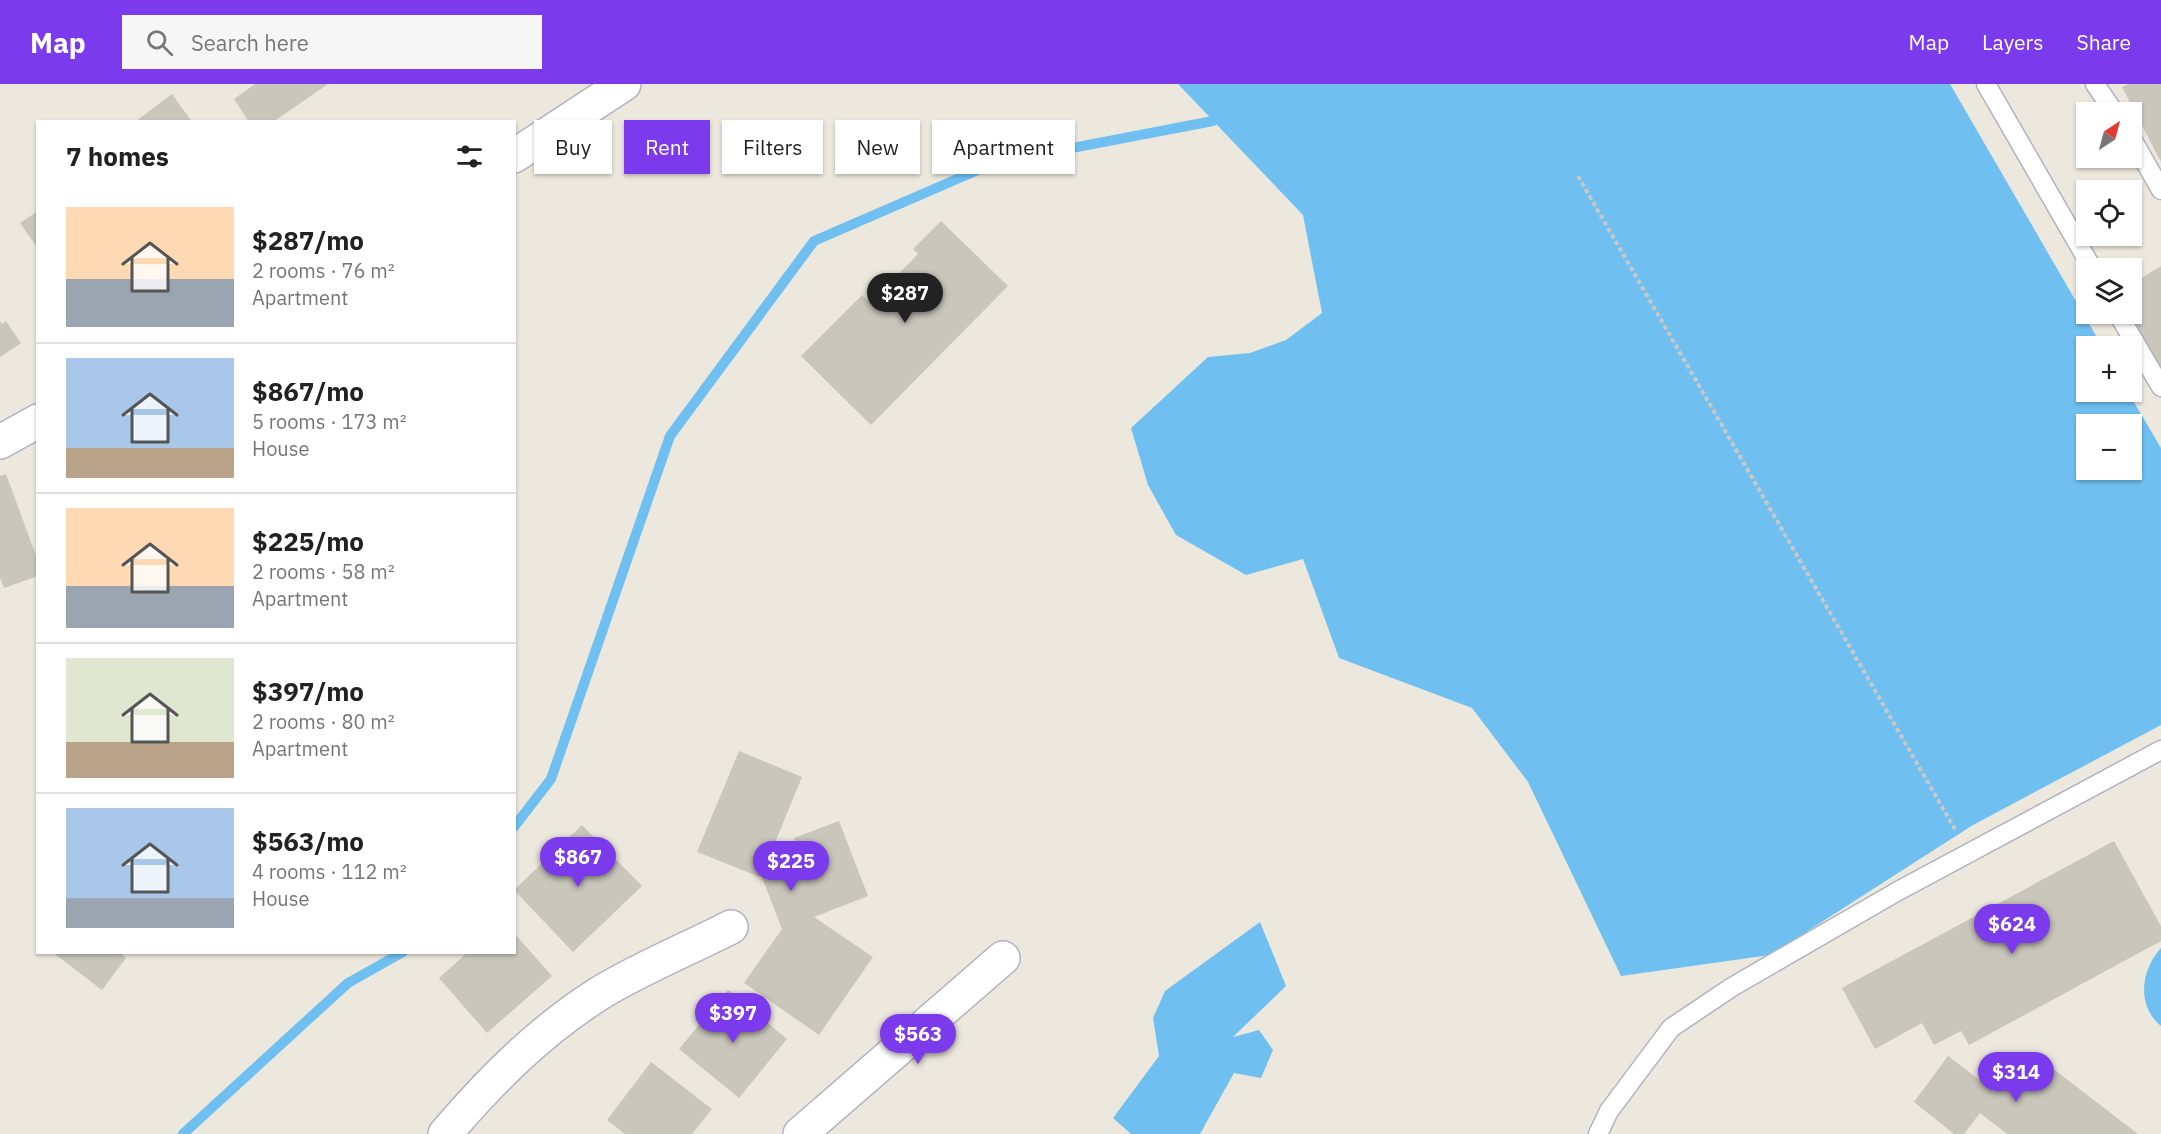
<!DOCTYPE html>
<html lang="en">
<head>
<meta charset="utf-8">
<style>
  body { margin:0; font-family:"IBM Plex Sans",sans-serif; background:#f6f6f6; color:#222; height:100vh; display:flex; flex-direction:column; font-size:22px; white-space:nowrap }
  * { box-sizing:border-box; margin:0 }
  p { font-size:20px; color:#767676 }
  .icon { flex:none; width:33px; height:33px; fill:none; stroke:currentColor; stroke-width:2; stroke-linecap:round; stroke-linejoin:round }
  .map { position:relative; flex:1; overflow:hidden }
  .drawer { position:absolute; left:36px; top:36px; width:480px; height:834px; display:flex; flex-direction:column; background:#fff; border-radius:0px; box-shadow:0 2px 4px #0004 }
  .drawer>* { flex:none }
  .hud { position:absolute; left:534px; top:36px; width:570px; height:54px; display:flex; gap:12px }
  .needle { width:39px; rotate:36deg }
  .tools { position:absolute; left:2076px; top:18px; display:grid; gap:12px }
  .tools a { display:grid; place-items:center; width:66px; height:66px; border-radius:0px; background:#fff; box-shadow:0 2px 4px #0004; font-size:30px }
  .price { position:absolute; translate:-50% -51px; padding:0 14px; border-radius:21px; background:#7c3aed; color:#fff; font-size:20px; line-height:39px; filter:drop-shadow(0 2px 3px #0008) }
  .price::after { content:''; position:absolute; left:50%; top:36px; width:18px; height:14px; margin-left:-9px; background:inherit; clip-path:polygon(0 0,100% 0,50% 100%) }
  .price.on { background:#222; color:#fff }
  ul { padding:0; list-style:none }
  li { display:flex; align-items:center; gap:18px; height:150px; padding:0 30px }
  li+li { border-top:2px solid #e0e0e0 }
  li span { display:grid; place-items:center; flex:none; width:168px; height:120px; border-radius:0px; color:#555 }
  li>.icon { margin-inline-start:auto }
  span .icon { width:72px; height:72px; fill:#fffc; stroke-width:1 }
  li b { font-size:26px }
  h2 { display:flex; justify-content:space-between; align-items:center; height:72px; padding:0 30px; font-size:26px }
  .tag { padding:0 21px; border-radius:0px; background:#fff; box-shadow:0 2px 4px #0004; font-size:21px; line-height:54px }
  .tag.on { background:#7c3aed; color:#fff }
  header { display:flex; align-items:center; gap:36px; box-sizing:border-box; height:84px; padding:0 30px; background:#7c3aed; color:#fff }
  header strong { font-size:28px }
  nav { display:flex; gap:33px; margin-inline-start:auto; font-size:21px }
  .search { width:420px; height:54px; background:#f6f6f6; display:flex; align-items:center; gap:15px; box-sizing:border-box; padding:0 21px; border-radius:0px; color:#767676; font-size:22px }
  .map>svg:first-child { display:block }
  .water { fill:#6fc0f1; fill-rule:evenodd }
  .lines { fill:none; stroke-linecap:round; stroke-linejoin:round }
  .stream { stroke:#6fc0f1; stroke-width:10 }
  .building { fill:#c9c6bc }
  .lane-casing { stroke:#b1b2bf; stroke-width:21 }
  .street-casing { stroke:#b1b2bf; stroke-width:36 }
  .path { stroke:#c8c8c8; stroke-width:4; stroke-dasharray:4.5 3; stroke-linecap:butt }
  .lane { stroke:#fff; stroke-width:18 }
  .street { stroke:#fff; stroke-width:33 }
</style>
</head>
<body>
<header>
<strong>Map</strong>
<div class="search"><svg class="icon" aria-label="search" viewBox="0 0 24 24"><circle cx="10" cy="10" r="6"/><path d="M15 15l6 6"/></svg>Search here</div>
<nav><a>Map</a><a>Layers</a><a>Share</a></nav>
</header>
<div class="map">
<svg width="2161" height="1050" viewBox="0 0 2161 1050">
  <rect width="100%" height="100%" fill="#ede8de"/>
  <path class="water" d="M1178,0h772l152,262h-16v46h42l33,56v277l-188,100 -203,130 -149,21 -93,-194 -56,-74 -133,-50 -36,-99 -57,16 -70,-40 -28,-50 -17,-57 77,-71 42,-4 36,-13 36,-27 -19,-98zM2086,340h46v46h-46z
    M1260,838l26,64 -53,51 26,-7 14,20 -12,28 -27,-5 -34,61h-69l-18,-16 46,-62 -6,-38 12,-27z
    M2161,864v78c-25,-21 -20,-56 0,-78z"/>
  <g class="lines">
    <path class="stream" d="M514,743l37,-48 119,-343 144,-195 180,-78 219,-42
      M183,1050l165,-151 55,-31"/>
  </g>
  <path class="building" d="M255,0h73l-55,38h-24l-15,-23z
    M2129,0h32v78l-39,-75z
    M172,10l20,28h-57z
    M38,127v38l-18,-26z
    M941,137l67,65 -137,139 -70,-69 61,-61 8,8 48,-49 -5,-5z
    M2161,182v115l-39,-67h10v-30z
    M0,237l2,3 4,-3 15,22 -21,14z
    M6,390l32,87v15l-34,12 -4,-10v-102z
    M739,667l63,26 -40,97 40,-16 -8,-20 45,-17 29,75 -54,21 59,40 -54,78 -75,-52 38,-54 -21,-54 -1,2 -63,-25z
    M582,741l60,61 -69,66 -59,-62z
    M2114,757l47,85v15l-192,104 -8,-14 -27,14 -12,-22 -47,26 -33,-61z
    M514,849l38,43 -65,57 -48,-55 29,-26h46z
    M58,868h62l6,6 -24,32 -46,-35z
    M728,906l59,49 -48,59 -60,-49z
    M1948,972l46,35 21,-28 17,13 11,-15 95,73h-131l-27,-21 -16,21h-10l-40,-32z
    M651,978l61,47 -20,25h-67l-18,-14z"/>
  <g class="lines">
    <g class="lane-casing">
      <path id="lane" d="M1986,0l106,184
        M2095,0l19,28
        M2132,55l29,51
        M2118,230l43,73
        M1598,1050l11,-23 62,-83 61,-41 166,-96 263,-141"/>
    </g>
    <g class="street-casing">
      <path id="street" d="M514,72l110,-72
        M0,358l38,-21
        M445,1050c46,-54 95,-103 155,-141 41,-25 88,-44 131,-66
        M800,1050l203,-176"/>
    </g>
    <path class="path" d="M1578,92l378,655"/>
    <use href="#lane" class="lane"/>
    <use href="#street" class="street"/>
  </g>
</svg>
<div class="tools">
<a><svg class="needle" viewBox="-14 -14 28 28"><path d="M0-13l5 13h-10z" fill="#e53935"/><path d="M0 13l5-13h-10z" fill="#767676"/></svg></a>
<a><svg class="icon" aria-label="locate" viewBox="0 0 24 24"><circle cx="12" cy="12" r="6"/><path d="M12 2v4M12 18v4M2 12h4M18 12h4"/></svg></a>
<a><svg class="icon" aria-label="layers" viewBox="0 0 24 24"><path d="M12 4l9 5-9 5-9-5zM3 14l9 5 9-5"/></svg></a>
<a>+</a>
<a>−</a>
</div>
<b class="price on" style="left:905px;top:240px">$287</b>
<b class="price" style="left:578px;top:804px">$867</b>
<b class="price" style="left:791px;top:808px">$225</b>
<b class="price" style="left:2012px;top:871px">$624</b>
<b class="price" style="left:733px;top:960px">$397</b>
<b class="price" style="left:918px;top:981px">$563</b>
<b class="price" style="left:2016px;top:1019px">$314</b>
<div class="hud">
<a class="tag">Buy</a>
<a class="tag on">Rent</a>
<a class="tag">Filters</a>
<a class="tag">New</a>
<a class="tag">Apartment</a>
</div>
<section class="drawer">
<h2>7 homes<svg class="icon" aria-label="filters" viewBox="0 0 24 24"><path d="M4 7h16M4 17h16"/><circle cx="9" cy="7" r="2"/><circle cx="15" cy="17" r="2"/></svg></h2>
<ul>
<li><span style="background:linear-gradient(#ffd9b3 60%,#9aa5b1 0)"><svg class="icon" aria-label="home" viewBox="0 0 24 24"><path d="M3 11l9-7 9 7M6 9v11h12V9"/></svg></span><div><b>$287/mo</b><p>2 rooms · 76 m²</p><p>Apartment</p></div></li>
<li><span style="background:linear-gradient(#a9c7e8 75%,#b9a48a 0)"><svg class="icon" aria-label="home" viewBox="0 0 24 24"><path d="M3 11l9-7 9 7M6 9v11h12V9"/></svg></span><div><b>$867/mo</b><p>5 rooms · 173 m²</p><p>House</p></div></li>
<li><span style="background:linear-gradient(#ffd9b3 65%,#9aa5b1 0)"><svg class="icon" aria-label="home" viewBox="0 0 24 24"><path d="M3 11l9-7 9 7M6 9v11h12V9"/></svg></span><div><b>$225/mo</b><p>2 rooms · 58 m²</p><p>Apartment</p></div></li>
<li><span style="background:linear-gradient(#dfe7d0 70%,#b9a48a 0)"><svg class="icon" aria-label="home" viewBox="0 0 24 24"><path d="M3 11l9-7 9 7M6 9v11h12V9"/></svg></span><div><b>$397/mo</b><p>2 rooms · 80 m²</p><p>Apartment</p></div></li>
<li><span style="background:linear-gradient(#a9c7e8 75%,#9aa5b1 0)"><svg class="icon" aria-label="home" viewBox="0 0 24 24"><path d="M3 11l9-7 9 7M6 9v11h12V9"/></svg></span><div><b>$563/mo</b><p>4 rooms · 112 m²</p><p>House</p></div></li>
</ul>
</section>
</div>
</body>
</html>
